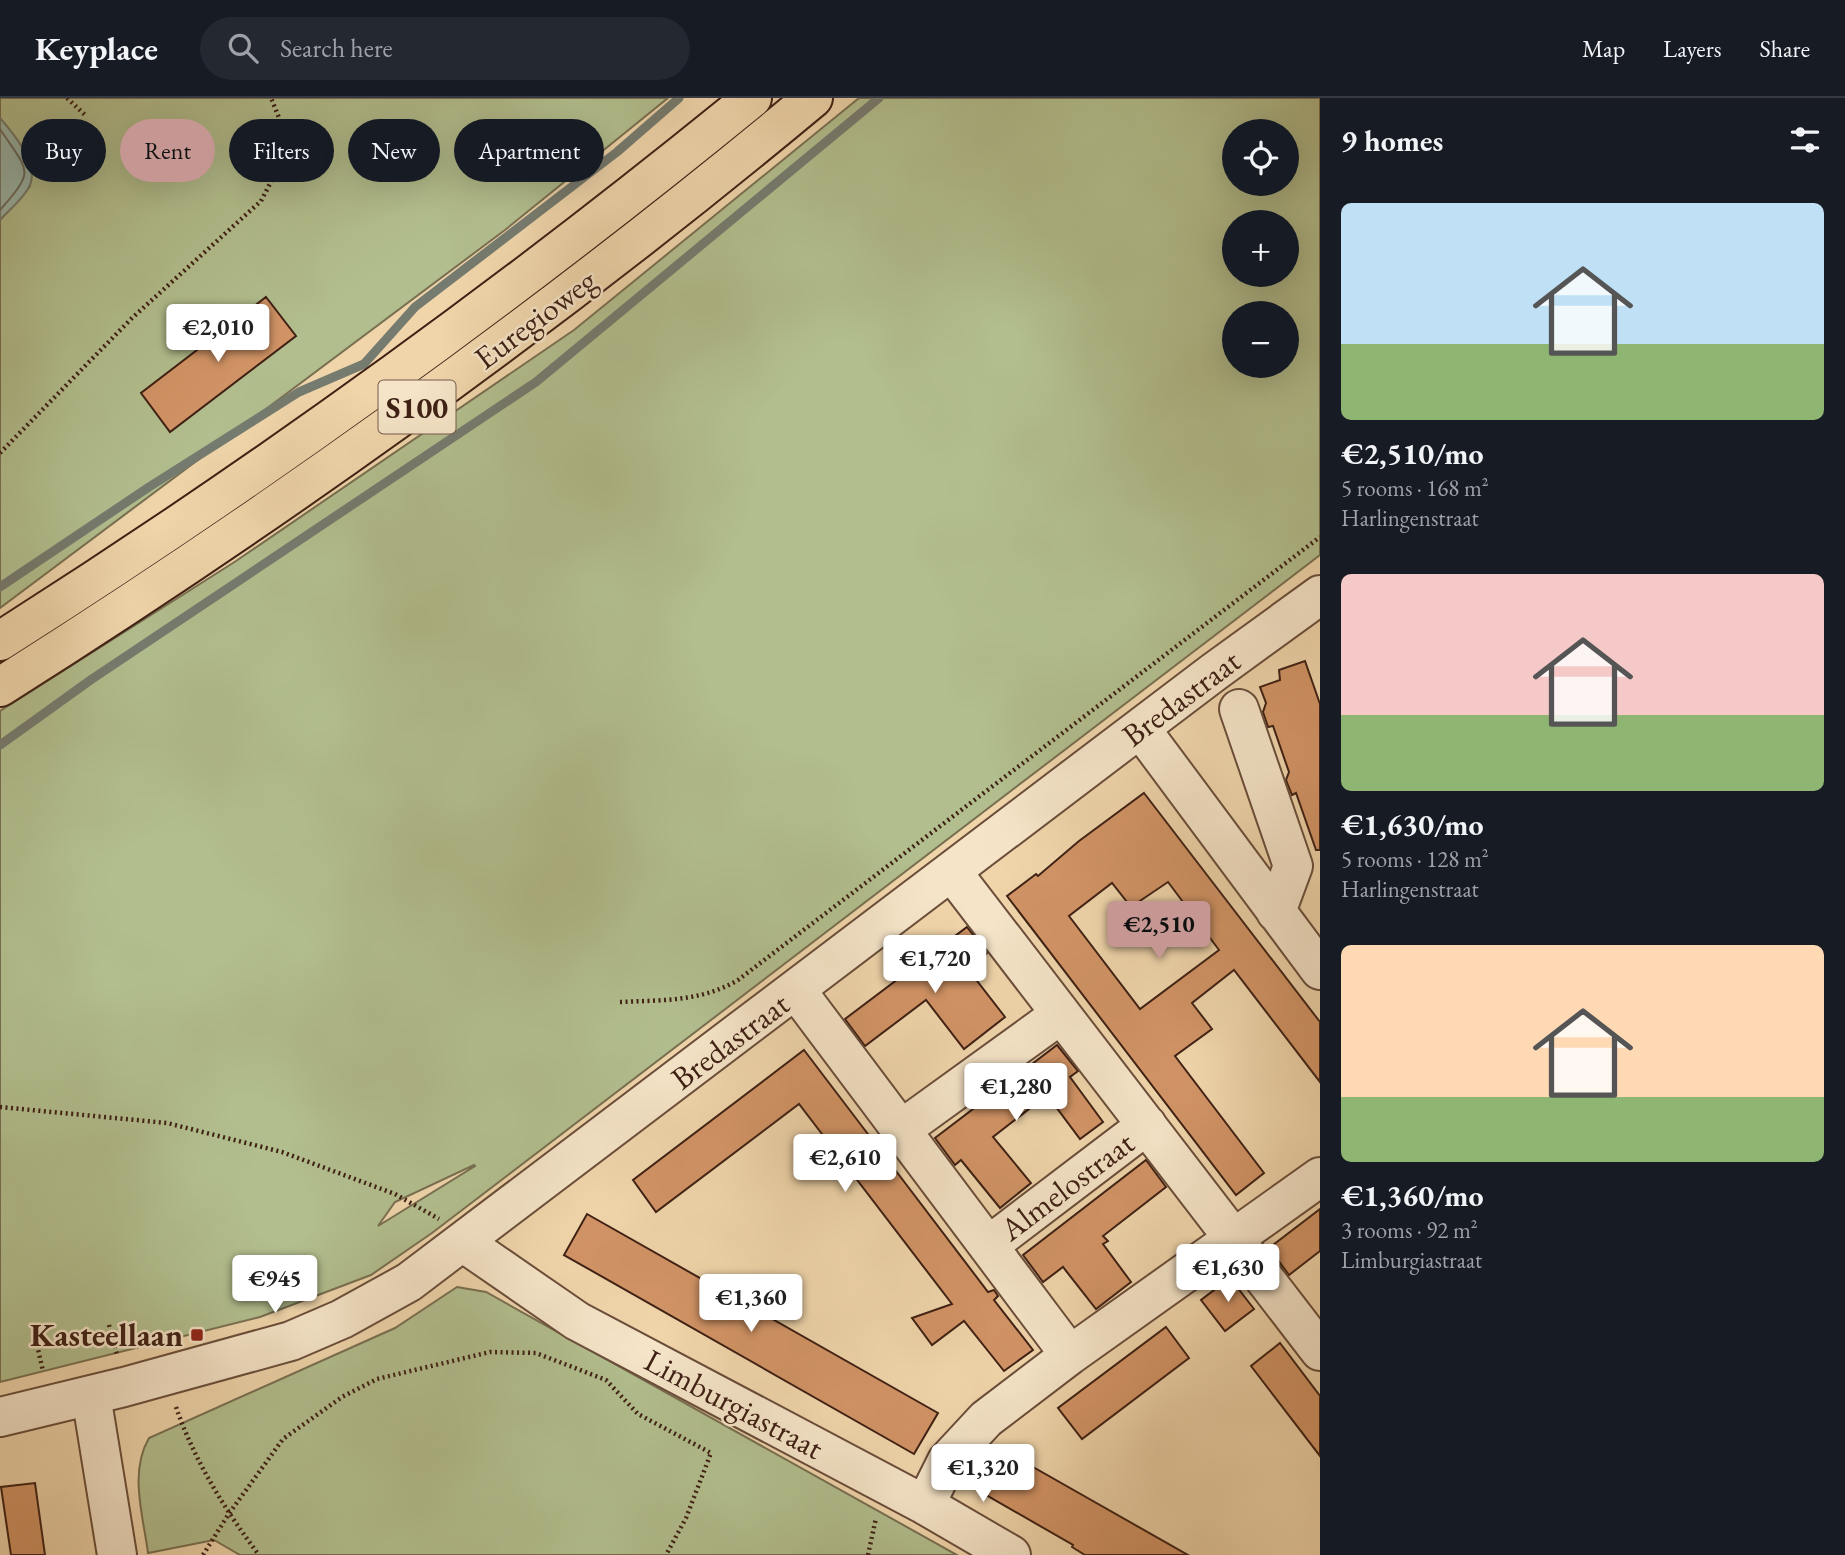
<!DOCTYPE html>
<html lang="en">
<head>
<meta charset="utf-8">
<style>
  body { margin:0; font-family:"EB Garamond",serif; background:#242831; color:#f1f3f6; height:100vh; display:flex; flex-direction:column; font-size:26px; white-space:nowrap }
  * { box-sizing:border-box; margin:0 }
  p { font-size:23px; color:#9ea1a6 }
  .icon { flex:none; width:38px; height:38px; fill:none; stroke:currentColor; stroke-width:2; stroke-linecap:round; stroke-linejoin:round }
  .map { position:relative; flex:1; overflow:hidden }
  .sheet { display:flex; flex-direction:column; background:#171b24; width:525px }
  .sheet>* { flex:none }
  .hud { position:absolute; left:21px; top:21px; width:665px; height:63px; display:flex; gap:14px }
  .buttons { position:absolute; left:1222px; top:21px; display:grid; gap:14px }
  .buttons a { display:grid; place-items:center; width:77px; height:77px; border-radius:50%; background:#171b24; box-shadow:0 7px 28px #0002; font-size:35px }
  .price { position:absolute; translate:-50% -60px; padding:0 16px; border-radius:7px; background:#fff; color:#222; font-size:23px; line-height:46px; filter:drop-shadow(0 2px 4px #0008) }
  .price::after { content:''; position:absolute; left:50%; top:42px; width:21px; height:16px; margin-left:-10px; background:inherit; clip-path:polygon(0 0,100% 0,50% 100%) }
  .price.selected { background:#c59692; color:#111 }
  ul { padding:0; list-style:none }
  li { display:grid; align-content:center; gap:14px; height:371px; padding:0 21px }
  li span { display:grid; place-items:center; height:217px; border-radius:10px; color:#555 }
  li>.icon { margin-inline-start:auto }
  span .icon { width:126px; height:126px; fill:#fffc; stroke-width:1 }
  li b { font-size:30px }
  h2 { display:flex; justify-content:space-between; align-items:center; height:84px; padding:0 21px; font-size:30px }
  .chip { padding:0 24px; border-radius:32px; background:#171b24; box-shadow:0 7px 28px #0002; font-size:24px; line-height:63px }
  .chip.selected { background:#c59692; color:#111 }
  header { display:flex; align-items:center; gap:42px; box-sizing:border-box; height:98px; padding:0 35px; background:#171b24; border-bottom:2px solid #363941 }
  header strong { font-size:33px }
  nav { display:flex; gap:38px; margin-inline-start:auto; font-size:24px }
  .search { width:490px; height:63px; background:#242831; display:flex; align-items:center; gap:18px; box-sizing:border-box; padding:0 24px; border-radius:38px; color:#9ea1a6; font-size:26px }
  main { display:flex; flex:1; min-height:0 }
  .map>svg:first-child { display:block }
  .green { fill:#b2be8e; stroke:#786f51; stroke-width:2; fill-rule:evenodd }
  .water { fill:#9ab8ab; stroke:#757b6f; stroke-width:2 }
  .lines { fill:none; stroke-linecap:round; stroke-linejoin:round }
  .shore { stroke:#6c6c60; stroke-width:2 }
  .stream { stroke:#757b6f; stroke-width:9 }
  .building { fill:#d29466; stroke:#3e2014; stroke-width:2; fill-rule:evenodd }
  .minor-casing { stroke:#6a4d3a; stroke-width:42 }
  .major-casing { stroke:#3e2014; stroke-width:42 }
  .path { stroke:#3e2014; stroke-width:4.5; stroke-dasharray:2 3.5; stroke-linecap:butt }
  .minor { stroke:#f5e4c8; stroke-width:38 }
  .major { stroke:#f0d5ab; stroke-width:38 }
  .poi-dot { fill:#8f2418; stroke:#f5e4c8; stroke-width:2.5 }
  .labels { text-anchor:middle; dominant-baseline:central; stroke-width:5; stroke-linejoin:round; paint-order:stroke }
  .shield { fill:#f5e4c8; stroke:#755b4a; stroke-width:2 }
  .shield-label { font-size:30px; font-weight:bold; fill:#3e2014 }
  .street-label { font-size:32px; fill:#3e2014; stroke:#f5e4c8 }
  .poi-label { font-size:32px; font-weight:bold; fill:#3e2014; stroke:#f5e4c8; text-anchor:end }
</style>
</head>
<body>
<header>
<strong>Keyplace</strong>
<div class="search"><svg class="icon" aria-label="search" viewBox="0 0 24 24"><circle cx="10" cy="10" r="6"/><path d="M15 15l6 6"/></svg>Search here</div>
<nav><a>Map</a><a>Layers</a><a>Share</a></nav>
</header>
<main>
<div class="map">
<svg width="1320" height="1457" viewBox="0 0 1320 1457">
  <rect width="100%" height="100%" fill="#f0d5ab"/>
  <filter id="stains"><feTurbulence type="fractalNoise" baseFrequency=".00286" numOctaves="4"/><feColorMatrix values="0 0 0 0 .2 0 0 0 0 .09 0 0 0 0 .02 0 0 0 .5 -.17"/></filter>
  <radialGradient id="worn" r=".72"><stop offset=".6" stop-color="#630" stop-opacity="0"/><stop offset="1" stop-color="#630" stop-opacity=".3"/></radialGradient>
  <path class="green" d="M0,0h668l-163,132 -505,378v-388l30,-34v-24l-30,-44z
    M859,0h461v457l-888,678 -61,42 -111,42 -260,65v-671l236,-150 338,-231zM1234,33h52v53h-52zM1234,124h52v53h-52zM1234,215h52v53h-52zM474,1067l1,1 -97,60 17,-24z
    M457,1189l29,5 471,263h-717l-26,-15 -66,13c-5,-38 -19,-81 1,-115l246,-110z"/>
  <path class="water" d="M0,20c13,15 41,48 29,69 -6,12 -20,23 -29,33z"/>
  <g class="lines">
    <path class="shore" d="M0,31c29,44 36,40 0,81"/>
    <path class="stream" d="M0,489l149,-100 150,-95 65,-28 51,-57 202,-155 62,-54
      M0,647l92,-66 444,-297 343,-284"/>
  </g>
  <path class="building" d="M266,199l30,39 -126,96 -29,-39z
    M1305,563l15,43v146h-4l-20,-57 -4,2 -6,-15 3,-8 -16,-46 -5,1 -5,-15 3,-9 -6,-16 20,-7 -1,-10z
    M1144,695l176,229v60l-86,-112 -42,33 20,26 -37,27 89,117 -28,22 -229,-299 29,-22 2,2 41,-35zM1168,784l51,68 -79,59 -71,-93 43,-33 19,24z
    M967,829l20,26 -16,20 34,44 -41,32 -38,-49 -61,46 -20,-27z
    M1057,947l21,26 -8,6 33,45 -23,17 -33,-44 -54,42 38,46 -31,25 -39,-48 -6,5 -20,-27z
    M804,952l184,242 6,-2 4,6 -4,4 39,50 -29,21 -40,-50 -32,24 -20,-27 40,-14 -153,-200 -143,108 -23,-32z
    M1146,1062l20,27 -63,49 5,5 -5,3 28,38 -35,27 -33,-42 -20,15 -20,-27z
    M1320,1111v42l-31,24 -20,-27z
    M587,1116l351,199 -24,41 -350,-199z
    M1230,1180l24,31 -29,22 -24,-31z
    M1166,1229l23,31 -107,81 -24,-31z
    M1280,1245l40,53v60l-69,-90z
    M1004,1352l22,13 162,92h-103l-13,-8 1,-2 -92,-53z
    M35,1385l10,72h-34l-10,-68z"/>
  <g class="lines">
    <g class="minor-casing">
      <path id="minor" d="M1239,611l54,157 -17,46
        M1140,630l180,242
        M952,774l368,479
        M796,892l274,365
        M902,1031l159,-115
        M464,1145l113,78 348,184 86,50
        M988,1148l159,-121
        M91,1297l26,160
        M0,1319l124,-30 167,-46 51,-22 67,-37 805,-610 106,-77
        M925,1407l22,-44 39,-42 84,-64 250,-178"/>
    </g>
    <g class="major-casing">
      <path id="major" d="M0,543c262,-166 512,-347 752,-543
        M0,589c283,-179 555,-374 813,-589"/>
    </g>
    <path class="path" d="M67,0l18,17
      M0,355l131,-134 130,-118 29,-56 -19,-47
      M620,904c41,-2 81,0 118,-22l582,-443
      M0,1009l167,16 115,29 113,42 44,25
      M109,1227l8,30
      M37,1247l6,26
      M176,1309c18,53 49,103 83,148
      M203,1457l25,-40 55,-76 59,-42 35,-18 113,-27 46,1 70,27 32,34 73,39 -25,65 -20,37
      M868,1457l8,-37"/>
    <use href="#minor" class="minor"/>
    <use href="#major" class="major"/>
  </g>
  <rect class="poi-dot" x="190" y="1230" width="14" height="14" rx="3.5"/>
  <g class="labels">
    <rect class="shield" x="378.5" y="282.5" width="77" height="53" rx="5"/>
    <g class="shield-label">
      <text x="417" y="309">S100</text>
    </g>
    <g class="street-label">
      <text transform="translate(535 221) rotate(-37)">Euregioweg</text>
      <text transform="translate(1181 600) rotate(-37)">Bredastraat</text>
      <text transform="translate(730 943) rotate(-37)">Bredastraat</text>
      <text transform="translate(1067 1088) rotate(-37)">Almelostraat</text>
      <text transform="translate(734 1306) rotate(28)">Limburgiastraat</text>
    </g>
    <g class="poi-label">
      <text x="183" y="1237">Kasteellaan</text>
    </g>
  </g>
  <rect width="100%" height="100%" filter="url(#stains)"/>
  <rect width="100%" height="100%" fill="url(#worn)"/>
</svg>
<div class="buttons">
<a><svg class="icon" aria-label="locate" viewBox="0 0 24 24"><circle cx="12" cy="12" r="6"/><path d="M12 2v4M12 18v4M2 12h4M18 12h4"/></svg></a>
<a>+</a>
<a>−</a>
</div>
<b class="price" style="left:218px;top:266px">€2,010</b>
<b class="price selected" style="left:1159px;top:863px">€2,510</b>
<b class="price" style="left:935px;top:897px">€1,720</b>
<b class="price" style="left:1016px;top:1025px">€1,280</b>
<b class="price" style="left:845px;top:1096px">€2,610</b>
<b class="price" style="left:1228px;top:1206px">€1,630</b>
<b class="price" style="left:275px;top:1217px">€945</b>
<b class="price" style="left:751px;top:1236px">€1,360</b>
<b class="price" style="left:983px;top:1406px">€1,320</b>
<div class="hud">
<a class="chip">Buy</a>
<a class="chip selected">Rent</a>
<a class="chip">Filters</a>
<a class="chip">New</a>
<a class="chip">Apartment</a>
</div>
</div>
<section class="sheet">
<h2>9 homes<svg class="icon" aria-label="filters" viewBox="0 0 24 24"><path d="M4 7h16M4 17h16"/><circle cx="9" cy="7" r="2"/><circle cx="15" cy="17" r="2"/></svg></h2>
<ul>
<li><span style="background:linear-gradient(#bfe0f5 65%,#8fb573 0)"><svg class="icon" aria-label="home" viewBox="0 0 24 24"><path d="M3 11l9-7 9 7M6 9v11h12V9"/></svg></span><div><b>€2,510/mo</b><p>5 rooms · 168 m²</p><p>Harlingenstraat</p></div></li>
<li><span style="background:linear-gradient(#f6c9c9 65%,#8fb573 0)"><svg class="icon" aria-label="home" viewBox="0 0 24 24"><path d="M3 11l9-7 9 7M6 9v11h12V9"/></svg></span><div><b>€1,630/mo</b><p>5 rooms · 128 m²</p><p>Harlingenstraat</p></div></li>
<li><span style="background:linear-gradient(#ffd9b3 70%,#8fb573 0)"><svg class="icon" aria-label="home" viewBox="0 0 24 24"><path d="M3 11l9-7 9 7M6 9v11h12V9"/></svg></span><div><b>€1,360/mo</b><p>3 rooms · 92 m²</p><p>Limburgiastraat</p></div></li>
</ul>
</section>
</main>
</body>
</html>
